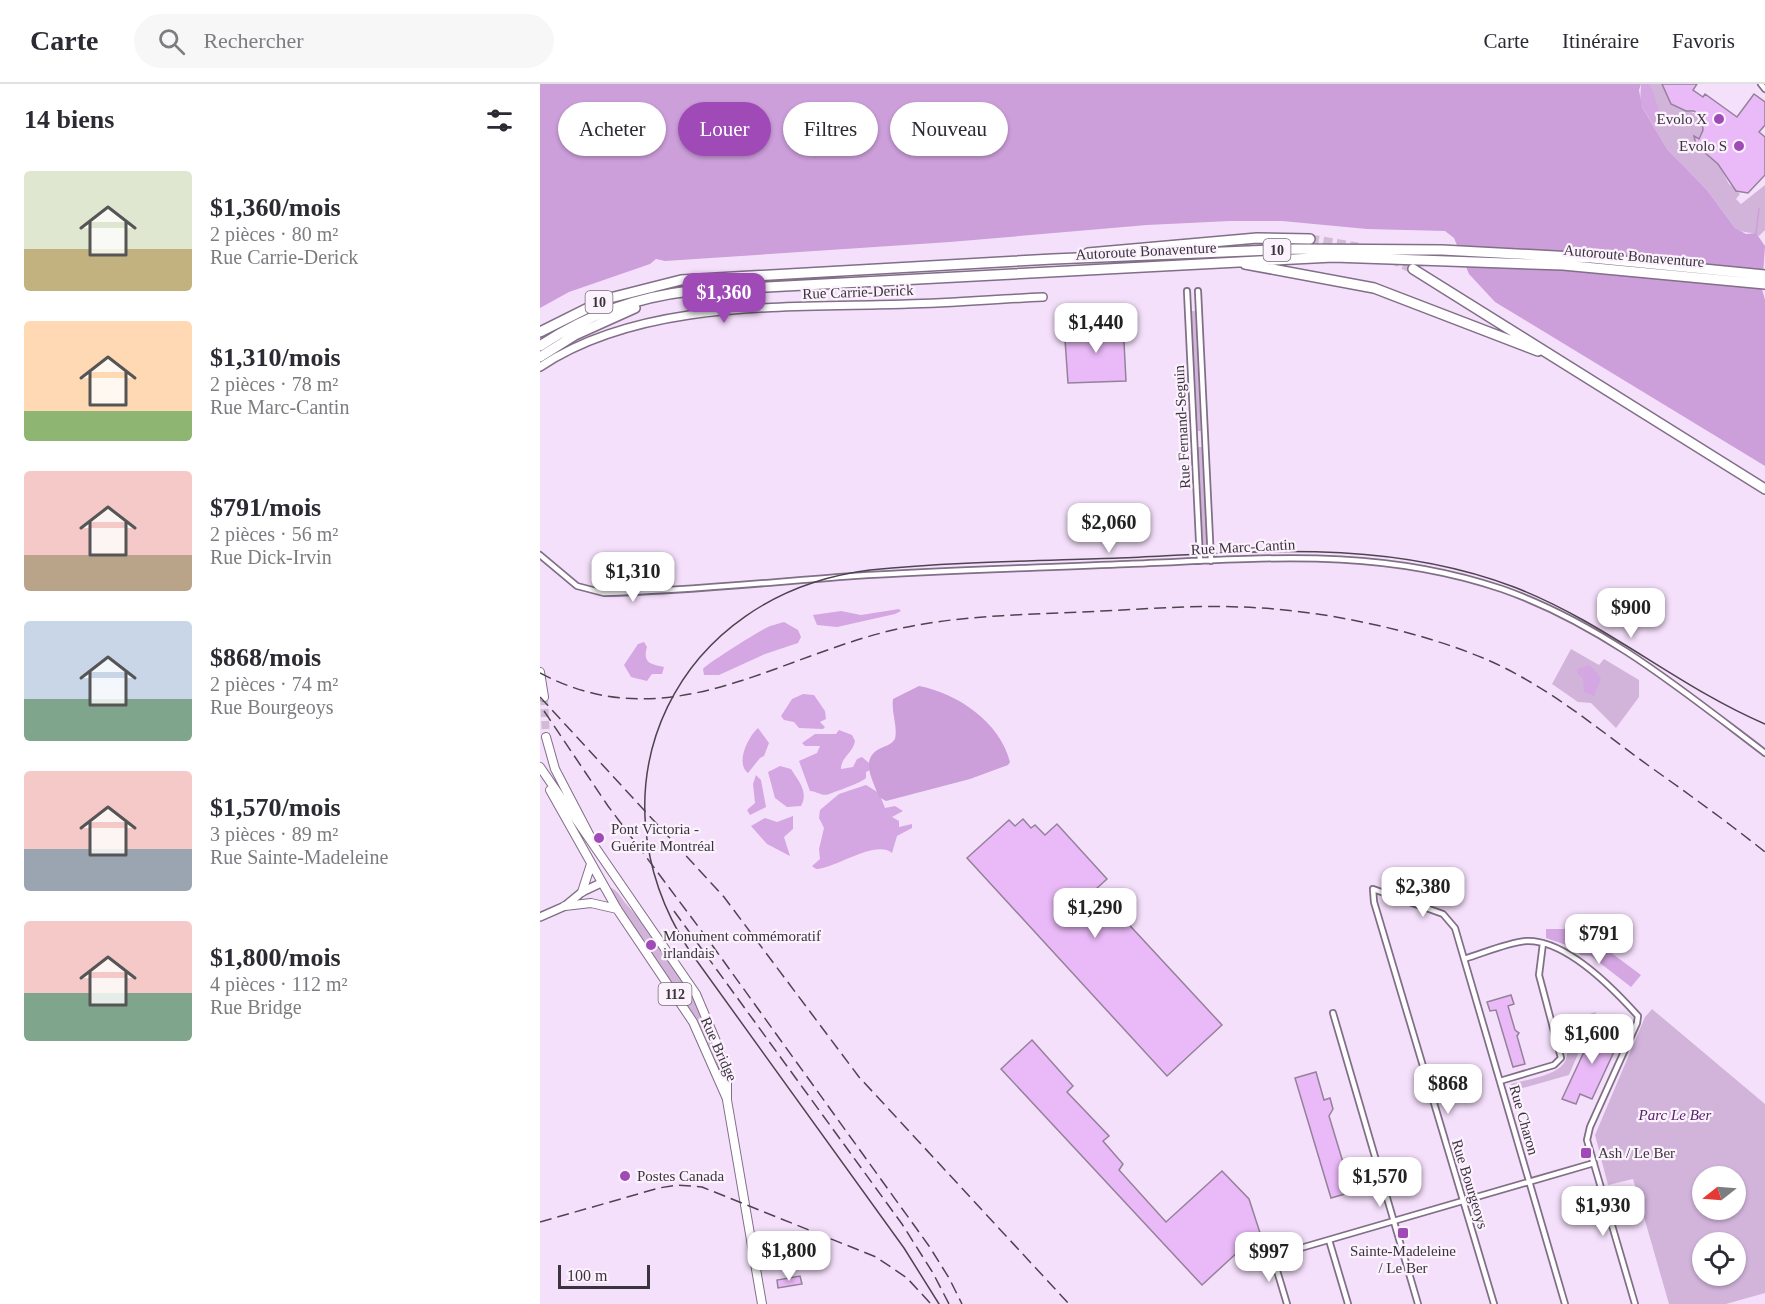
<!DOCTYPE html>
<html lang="fr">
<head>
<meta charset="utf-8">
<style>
  body { margin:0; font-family:Georgia,serif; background:#f7f7f7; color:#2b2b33; height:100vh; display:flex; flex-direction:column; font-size:22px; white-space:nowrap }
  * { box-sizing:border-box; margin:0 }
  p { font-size:20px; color:#7c7c81 }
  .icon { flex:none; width:33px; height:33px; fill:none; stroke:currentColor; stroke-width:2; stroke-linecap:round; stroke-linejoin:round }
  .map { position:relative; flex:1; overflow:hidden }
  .sheet { display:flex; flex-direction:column; background:#fff; width:540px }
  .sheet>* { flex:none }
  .guide { position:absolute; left:18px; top:18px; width:570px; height:54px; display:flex; gap:12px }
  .needle { width:39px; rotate:253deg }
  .buttons { position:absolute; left:1152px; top:1082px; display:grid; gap:12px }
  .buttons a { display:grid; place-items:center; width:54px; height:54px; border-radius:50%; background:#fff; box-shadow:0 2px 4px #0004; font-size:30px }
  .scale { position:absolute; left:18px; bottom:15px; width:92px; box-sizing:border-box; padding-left:6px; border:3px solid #3b333d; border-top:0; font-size:16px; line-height:21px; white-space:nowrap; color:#3b333d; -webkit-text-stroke:4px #fbf2fd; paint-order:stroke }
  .price { position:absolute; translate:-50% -51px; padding:0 14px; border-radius:12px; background:#fff; color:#222; font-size:20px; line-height:39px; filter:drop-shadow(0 2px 3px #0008) }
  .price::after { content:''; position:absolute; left:50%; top:36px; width:18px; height:14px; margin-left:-9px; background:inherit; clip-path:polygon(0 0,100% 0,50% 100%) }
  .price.current { background:#9f4ab7; color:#fff }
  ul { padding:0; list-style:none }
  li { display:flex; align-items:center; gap:18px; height:150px; padding:0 24px }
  li span { display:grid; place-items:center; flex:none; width:168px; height:120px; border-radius:6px; color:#555 }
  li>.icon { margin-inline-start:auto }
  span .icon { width:72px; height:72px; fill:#fffc; stroke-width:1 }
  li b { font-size:26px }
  h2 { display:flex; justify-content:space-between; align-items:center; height:72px; padding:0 24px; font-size:26px }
  .pill { padding:0 21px; border-radius:27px; background:#fff; box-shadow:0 2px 4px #0004; font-size:21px; line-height:54px }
  .pill.current { background:#9f4ab7; color:#fff }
  header { display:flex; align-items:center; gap:36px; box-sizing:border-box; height:84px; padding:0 30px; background:#fff; border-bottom:2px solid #e1e1e2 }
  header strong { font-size:28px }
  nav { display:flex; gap:33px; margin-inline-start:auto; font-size:21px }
  .search { width:420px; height:54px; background:#f7f7f7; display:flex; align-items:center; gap:15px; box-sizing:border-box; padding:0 21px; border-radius:33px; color:#7c7c81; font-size:22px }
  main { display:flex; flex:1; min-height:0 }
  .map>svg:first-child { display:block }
  .green { fill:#d2b4db; fill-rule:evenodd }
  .forest { fill:#d4a6e2 }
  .water { fill:#cc9eda }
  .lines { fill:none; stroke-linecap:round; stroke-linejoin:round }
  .stream { stroke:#cc9eda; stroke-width:1.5 }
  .building { fill:#eabaf8; stroke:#94819a; stroke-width:1.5 }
  .primary-tunnel { stroke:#d0bdd5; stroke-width:8; stroke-dasharray:8 4; stroke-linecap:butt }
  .highway-tunnel { stroke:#d0bdd5; stroke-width:9; stroke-dasharray:9 4.5; stroke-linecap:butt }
  .street-casing { stroke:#816e87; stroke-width:8 }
  .secondary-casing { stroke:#816e87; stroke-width:10 }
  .primary-casing { stroke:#816e87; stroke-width:10 }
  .highway-casing { stroke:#816e87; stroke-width:12 }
  .street { stroke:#fff; stroke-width:4.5 }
  .secondary { stroke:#fff; stroke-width:7 }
  .primary { stroke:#fff; stroke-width:8 }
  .highway { stroke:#fff; stroke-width:9 }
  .tram { stroke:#4e4450; stroke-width:1.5 }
  .rail { stroke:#4e4450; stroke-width:1.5; stroke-dasharray:12 6; stroke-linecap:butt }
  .poi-dot { fill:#9f4ab7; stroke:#fbf2fd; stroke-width:2 }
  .labels { text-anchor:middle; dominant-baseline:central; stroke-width:4.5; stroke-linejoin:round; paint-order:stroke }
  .shield { fill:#fbf2fd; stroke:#756c77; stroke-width:1.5 }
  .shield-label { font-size:14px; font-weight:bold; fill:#3b333d }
  .poi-label { font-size:15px; fill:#3b333d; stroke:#fbf2fd; text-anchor:start }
  .street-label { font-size:15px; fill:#3b333d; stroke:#fbf2fd }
  .park-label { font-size:15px; font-style:italic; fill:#582168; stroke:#fbf2fd }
</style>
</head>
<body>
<header>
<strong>Carte</strong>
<div class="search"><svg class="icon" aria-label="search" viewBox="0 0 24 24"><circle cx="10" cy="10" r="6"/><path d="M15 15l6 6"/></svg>Rechercher</div>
<nav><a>Carte</a><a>Itinéraire</a><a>Favoris</a></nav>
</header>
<main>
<section class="sheet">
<h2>14 biens<svg class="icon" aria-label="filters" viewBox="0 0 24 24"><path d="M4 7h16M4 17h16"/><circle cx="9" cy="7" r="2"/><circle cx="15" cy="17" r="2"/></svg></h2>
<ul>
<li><span style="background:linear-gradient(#dfe7d0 65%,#c2b280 0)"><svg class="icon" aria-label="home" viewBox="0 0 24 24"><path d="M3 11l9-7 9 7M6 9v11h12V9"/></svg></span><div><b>$1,360/mois</b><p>2 pièces · 80 m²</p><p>Rue Carrie-Derick</p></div></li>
<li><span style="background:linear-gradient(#ffd9b3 75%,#8fb573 0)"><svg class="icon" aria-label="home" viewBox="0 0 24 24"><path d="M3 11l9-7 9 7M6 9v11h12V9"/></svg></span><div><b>$1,310/mois</b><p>2 pièces · 78 m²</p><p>Rue Marc-Cantin</p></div></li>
<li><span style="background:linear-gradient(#f6c9c9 70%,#b9a48a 0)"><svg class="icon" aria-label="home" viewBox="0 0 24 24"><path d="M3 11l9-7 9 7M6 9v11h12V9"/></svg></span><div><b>$791/mois</b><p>2 pièces · 56 m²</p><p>Rue Dick-Irvin</p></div></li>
<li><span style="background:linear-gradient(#c9d6e8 65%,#7fa58c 0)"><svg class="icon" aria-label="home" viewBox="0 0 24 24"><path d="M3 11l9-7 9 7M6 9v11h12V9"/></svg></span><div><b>$868/mois</b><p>2 pièces · 74 m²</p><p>Rue Bourgeoys</p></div></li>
<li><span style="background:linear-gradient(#f6c9c9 65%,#9aa5b1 0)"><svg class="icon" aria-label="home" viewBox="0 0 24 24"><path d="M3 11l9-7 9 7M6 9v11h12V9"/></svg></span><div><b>$1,570/mois</b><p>3 pièces · 89 m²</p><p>Rue Sainte-Madeleine</p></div></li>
<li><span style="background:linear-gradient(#f6c9c9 60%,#7fa58c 0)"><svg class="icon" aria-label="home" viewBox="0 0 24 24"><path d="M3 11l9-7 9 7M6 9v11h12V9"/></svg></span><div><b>$1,800/mois</b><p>4 pièces · 112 m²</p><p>Rue Bridge</p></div></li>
</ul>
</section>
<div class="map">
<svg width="1225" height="1220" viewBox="0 0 1225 1220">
  <rect width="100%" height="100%" fill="#f5e0fb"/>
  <path class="green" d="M1101,0h21l9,20 30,12 2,14 -5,9 -4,-2v6l24,21 11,20 11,10 -4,5 5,5 24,-19v45l-6,6c-7,-6 -16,-1 -24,-8l-28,-38 -40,-41 -25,-42z
    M651,227h4l6,120h-4z
    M657,363h5l5,99h-4z
    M1031,565l28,16 5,-6 35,21v17l-23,31 -25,-25 -13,-1 -26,-18z
    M69,803c10,3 12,12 19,19 44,49 79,108 95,172l-26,-56 -73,-107z
    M1112,925l113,95v189l-39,11h-57l-36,-125 -25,6 -13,-50 50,-118zM1162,1092h34v33h-34zM1162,1158h34v33h-34z
    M1056,928l-27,63 -57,16 -3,-5 2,-2c15,-5 54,-8 56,-29 1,-10 -5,-22 -8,-32z"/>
  <path class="forest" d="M1101,0h9l11,32 -6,10 -15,-23z
    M359,525l2,2 -6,3 -58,13 -20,-2 -4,-10 28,-4 20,4z
    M244,538l14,8 3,7 -3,6 -33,11 -46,21h-15l-1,-6c2,-4 56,-38 63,-41 5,-3 12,-4 18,-6z
    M104,558l3,5c-5,17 5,17 17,20l-2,7h-10l-5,7 -16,-4 -7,-12 14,-21z
    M1048,581l6,4 7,10 -7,17 -10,-4 -1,-14 -6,-5 1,-4z
    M263,610l11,1 11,16 1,8 -6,3 5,5 -2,2 -24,-1 -5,-6 -10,-2 -3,-4 11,-17z
    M218,644l11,15 -5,13 -4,2 -12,15c-13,-10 0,-36 10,-45z
    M299,646l13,5 3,6c-2,12 -14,16 -14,28l12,-2 4,-8 5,-2 7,6 1,7 -4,2v6c-5,5 -29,13 -37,16 -6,3 -13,-3 -19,-3l-11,-30 18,-8 3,-7h-15l-3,-3 13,-9h21z
    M240,682l11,3c7,12 18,22 10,37l-14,1 -12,-9 -7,-26z
    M216,691l5,5 5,27 -16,8 -3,-5 8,-7 -2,-19z
    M326,701l13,8 6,15 10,-2 8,5 -11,6 7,4v6l13,-3v4l-15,8 -5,17c-17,-14 -59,17 -76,16l-4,-3 8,-7 -1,-10 5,-21 -5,-10 1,-8 19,-16z
    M253,732v13l-9,8 6,19 -23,-12 -16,-18 14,-8 12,4z
    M1006,845h27l13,5 55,41 -10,12 -40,-31 -10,-1 -12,-9 -23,-8z"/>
  <path class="water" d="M0,0h1101l-2,6 3,17 25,42 40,41 28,38 11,6 10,-1 9,13 -3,43 3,11v166l-270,-164 -26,-28 -15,-36 -9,-7 -78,-2 -85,-8h-52l-83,4 -197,17 -285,19 -9,-2 -6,5 -81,28 -29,16z
    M379,602c38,7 81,36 91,76l-2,3 -38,14 -84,22 -7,-4c-5,-15 -20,-37 0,-48 6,-3 12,-4 16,-10 3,-13 -4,-26 -2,-40z"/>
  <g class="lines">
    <path class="stream" d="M1216,149l3,-24"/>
  </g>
  <path class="building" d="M1122,0h35l-4,6 10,7 2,-3 32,23 17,-23 11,8v23l-6,7 6,5v38l-17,18 -12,-2 -18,-27 -22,-19 -2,-9 5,3 4,-9 -1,-12 -8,-7h-8l-15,-7z
    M524,241l37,5 18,-5 10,3 1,9 -6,5 2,39 -58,2z
    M483,735l8,9 4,-3 10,10 12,-11 50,55 -11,10 126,136 -55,51 -200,-218 42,-38 6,6z
    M971,911l3,9 -6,2 7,24 4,3 -2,3 8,28 -12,3 -17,-57 -6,1 -3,-9z
    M1057,940l20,9 -2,6 4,2 -27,58 -12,-5 -4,10 -14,-5z
    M492,956l41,46 -6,6 42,44 -6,5 20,23 -4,6 47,52 56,-51 27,28 13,40 -4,3 -4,-5 -52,48 -201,-216z
    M776,988l8,28 6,-2 3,11 -4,7 23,76 -21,6 -36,-120z
    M260,1192l2,8 -24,4 -1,-8z"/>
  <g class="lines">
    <path class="primary-tunnel" d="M4,613l2,40"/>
    <path class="highway-tunnel" d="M770,155l48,8
      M851,175l22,10"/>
    <g class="street-casing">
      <path id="street" d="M1221,0l4,5
        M647,207l13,270
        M658,207l13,270
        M0,471l37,31 27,7c83,-2 166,-11 249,-17 92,-6 183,-8 275,-12 130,-5 247,-18 374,25 100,35 180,101 263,164
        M924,875c20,-6 42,-16 62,-18 39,-2 87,47 112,75l-1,7 -47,104 -3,13 48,164
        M793,929l85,291
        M960,997l54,-16 7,-7 -22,-83 4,-32
        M789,1156l19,64
        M747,1220l-12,-40 5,-10 314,-91
        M954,1220l-120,-402 -1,-13 70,25 12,14 110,376"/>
    </g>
    <g class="secondary-casing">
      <path id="secondary" d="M0,283c102,-68 249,-59 367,-63 45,-1 91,-5 136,-7
        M0,833l25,-11 17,-14 19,-9"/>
    </g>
    <g class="primary-casing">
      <path id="primary" d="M0,588l4,25
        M6,653l9,32 35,67
        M0,683l156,227 22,52 9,34v20l35,204
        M10,706l67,119 76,113 34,77
        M42,808l9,-28
        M25,822l26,-3 26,6"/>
    </g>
    <g class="highway-casing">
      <path id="highway" d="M548,169l169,-15 53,1
        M705,180l129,24 164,63
        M873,185l352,220
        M0,248l66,-33 75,-19 372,-21 242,-10 147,1 150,8 173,17
        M0,262c45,-30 96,-49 150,-55l643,-34 230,8 202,19
        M0,273l35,-22 60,-27"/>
    </g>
    <use href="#street" class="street"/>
    <use href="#secondary" class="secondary"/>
    <use href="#primary" class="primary"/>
    <use href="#highway" class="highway"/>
    <path class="tram" d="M399,1220l-35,-56 -215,-298c-106,-165 -12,-356 181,-380 82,-8 166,-9 249,-12 135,-6 265,-20 395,29 91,35 164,100 251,137"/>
    <path class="rail" d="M0,589c127,67 231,-14 353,-43 68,-16 140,-15 209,-19 46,-2 92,-6 138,-4 78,2 179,23 250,54 54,24 101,62 148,97 43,31 86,61 127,94
      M0,613l184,200 135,180 210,227
      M4,627l64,95 104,139 217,301 20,32 13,26
      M134,827l228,313 31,49 16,31
      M0,1138l119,-34 18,-3 25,2 174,70 31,21 24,26"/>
  </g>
  <g class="poi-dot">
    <circle cx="1179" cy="35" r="6"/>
    <circle cx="1199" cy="62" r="6"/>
    <circle cx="59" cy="754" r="6"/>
    <circle cx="111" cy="861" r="6"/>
    <rect x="1040" y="1063" width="12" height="12" rx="3"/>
    <circle cx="85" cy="1092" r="6"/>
    <rect x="857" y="1143" width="12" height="12" rx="3"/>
  </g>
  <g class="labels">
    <g class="shield">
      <rect x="723.5" y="155" width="27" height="22" rx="4.5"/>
      <rect x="45.5" y="207" width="27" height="22" rx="4.5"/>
      <rect x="118.5" y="899" width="33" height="22" rx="4.5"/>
    </g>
    <g class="shield-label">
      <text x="737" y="166">10</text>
      <text x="59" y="218">10</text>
      <text x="135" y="910">112</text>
    </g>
    <g class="poi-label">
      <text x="1167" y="35" text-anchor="end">Evolo X</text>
      <text x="1187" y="62" text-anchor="end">Evolo S</text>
      <text x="71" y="745">Pont Victoria -<tspan x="71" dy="17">Guérite Montréal</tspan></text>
      <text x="123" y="852">Monument commémoratif<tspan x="123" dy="17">irlandais</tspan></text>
      <text x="1058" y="1069">Ash / Le Ber</text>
      <text x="97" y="1092">Postes Canada</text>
      <text x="863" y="1167" text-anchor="middle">Sainte-Madeleine<tspan x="863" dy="17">/ Le Ber</tspan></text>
    </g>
    <g class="street-label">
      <text transform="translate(606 167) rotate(-3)">Autoroute Bonaventure</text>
      <text transform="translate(1094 172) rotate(5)">Autoroute Bonaventure</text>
      <text transform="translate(318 208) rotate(-2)">Rue Carrie-Derick</text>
      <text transform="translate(642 343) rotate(-93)">Rue Fernand-Seguin</text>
      <text transform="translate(703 463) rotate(-3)">Rue Marc-Cantin</text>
      <text transform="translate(179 965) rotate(66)">Rue Bridge</text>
      <text transform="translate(984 1036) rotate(74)">Rue Charon</text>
      <text transform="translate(930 1100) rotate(73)">Rue Bourgeoys</text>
    </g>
    <g class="park-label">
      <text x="1135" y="1031">Parc Le Ber</text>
    </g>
  </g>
</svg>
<div class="buttons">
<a><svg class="needle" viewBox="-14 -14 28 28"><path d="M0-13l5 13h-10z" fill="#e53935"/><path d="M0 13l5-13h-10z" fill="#7c7c81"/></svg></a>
<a><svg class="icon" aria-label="locate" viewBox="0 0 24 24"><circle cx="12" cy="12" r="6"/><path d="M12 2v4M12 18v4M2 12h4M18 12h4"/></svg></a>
</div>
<div class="scale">100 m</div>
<b class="price current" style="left:184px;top:240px">$1,360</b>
<b class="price" style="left:556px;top:270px">$1,440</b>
<b class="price" style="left:569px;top:470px">$2,060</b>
<b class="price" style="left:93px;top:519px">$1,310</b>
<b class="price" style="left:1091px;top:555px">$900</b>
<b class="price" style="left:883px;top:834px">$2,380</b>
<b class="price" style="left:555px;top:855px">$1,290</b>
<b class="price" style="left:1059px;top:881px">$791</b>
<b class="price" style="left:1052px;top:981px">$1,600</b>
<b class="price" style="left:908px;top:1031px">$868</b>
<b class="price" style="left:840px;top:1124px">$1,570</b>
<b class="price" style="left:1063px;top:1153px">$1,930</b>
<b class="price" style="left:249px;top:1198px">$1,800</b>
<b class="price" style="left:729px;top:1199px">$997</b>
<div class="guide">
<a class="pill">Acheter</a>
<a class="pill current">Louer</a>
<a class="pill">Filtres</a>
<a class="pill">Nouveau</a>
</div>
</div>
</main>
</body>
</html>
